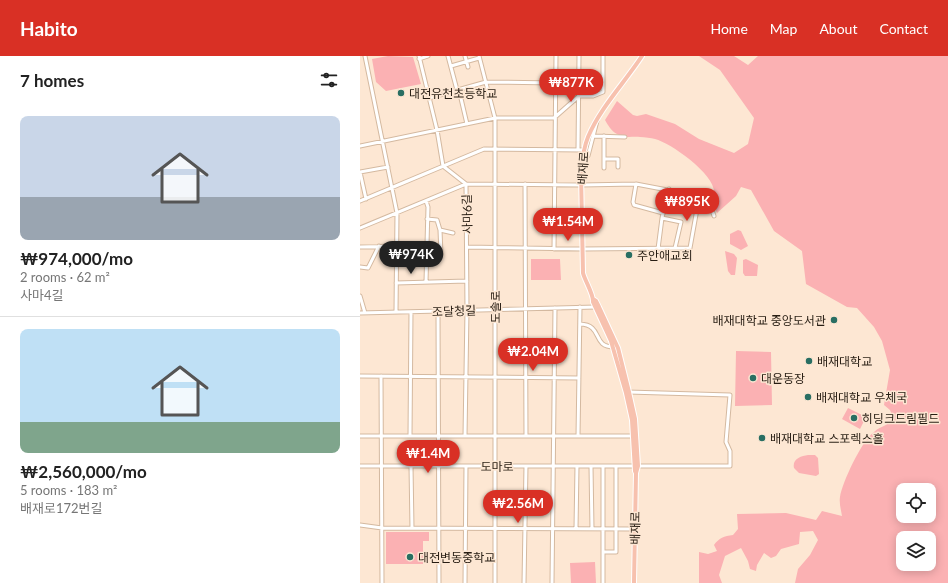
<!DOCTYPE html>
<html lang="en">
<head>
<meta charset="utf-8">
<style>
  body { margin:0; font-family:Lato,"Noto Sans KR",sans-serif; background:#f6f6f6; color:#222; height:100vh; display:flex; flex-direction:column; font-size:15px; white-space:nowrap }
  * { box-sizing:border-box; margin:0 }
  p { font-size:13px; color:#767676 }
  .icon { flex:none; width:22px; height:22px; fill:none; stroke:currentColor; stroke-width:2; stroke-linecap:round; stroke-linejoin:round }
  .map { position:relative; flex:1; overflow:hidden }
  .details { display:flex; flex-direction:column; background:#fff; width:360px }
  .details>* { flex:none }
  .fabs { position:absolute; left:536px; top:427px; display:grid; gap:8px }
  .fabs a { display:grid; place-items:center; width:40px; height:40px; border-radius:8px; background:#fff; box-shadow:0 2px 10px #0003; font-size:20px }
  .price { position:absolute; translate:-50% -34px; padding:0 9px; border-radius:14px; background:#d93025; color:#fff; font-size:13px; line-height:26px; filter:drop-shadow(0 1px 2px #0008) }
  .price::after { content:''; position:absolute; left:50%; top:24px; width:12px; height:9px; margin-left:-6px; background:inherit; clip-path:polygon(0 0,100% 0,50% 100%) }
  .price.active { background:#222; color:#fff }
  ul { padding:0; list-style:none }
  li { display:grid; align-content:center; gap:8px; height:212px; padding:0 20px }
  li+li { border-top:1px solid #e0e0e0 }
  li span { display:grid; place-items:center; height:124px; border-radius:8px; color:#555 }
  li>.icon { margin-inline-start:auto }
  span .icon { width:72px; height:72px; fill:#fffc; stroke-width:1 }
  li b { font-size:17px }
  h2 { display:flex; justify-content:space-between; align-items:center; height:48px; padding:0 20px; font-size:17px }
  header { display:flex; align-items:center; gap:24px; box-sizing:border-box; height:56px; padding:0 20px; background:#d93025; color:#fff }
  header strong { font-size:19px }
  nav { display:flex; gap:22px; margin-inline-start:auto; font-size:14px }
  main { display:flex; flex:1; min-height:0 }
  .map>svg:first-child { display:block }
  .green { fill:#fbb1b3; fill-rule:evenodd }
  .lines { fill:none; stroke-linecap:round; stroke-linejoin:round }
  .minor-casing { stroke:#d4b9a0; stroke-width:5 }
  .major-casing { stroke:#fff; stroke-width:6 }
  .minor { stroke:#fff; stroke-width:3 }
  .major { stroke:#f7c1ae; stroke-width:4 }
  .poi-dot { fill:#296e62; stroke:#fde7d3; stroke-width:1.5 }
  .labels { text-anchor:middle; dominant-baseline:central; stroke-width:3; stroke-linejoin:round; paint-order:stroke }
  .poi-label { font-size:12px; fill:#271d13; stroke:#fde7d3; text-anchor:start }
  .street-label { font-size:12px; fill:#271d13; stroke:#fde7d3 }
</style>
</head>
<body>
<header>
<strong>Habito</strong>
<nav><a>Home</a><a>Map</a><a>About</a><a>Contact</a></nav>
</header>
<main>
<section class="details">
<h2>7 homes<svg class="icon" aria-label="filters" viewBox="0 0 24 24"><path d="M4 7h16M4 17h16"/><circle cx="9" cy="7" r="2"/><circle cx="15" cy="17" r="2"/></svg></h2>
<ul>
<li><span style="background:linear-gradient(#c9d6e8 65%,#9aa5b1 0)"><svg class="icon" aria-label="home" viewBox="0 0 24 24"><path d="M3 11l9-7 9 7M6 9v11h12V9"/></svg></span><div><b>₩974,000/mo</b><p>2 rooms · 62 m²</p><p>사마4길</p></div></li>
<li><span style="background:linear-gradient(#bfe0f5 75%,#7fa58c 0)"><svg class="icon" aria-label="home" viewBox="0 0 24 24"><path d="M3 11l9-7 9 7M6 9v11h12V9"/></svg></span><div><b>₩2,560,000/mo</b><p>5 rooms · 183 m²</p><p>배재로172번길</p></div></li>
</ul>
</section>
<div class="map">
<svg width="588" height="527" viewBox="0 0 588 527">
  <rect width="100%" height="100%" fill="#fde7d3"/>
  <path class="green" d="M28,0l25,1 8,27 -35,7 -10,-9 -4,-23z
    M339,0h35l14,9 10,-9h190v527h-153l3,-14 12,-14 8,-15 -5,-9 -13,1 -1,12 -18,5 -5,7 -5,2 -7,-5 -7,12 -1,6 -6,-2 -2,-8 -7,-13 -16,8 -6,19 3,8h-23v-31l9,2 9,-3 -3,-6c5,-7 10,-9 19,-10l5,-6 -1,-15 49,-1 30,7 6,-9 20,5c-1,-6 -3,-13 -2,-19 2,-14 22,-57 34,-65 9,-8 11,-3 19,-15l-3,-7 -6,-5 6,-35 -8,-29 -8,-14 -17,-19 -10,-1 -41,-23 -4,-33 -28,-20 -23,-41 -10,-3 -5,9 -19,17 -6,-12c1,-2 3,-5 3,-8 2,-18 -43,-50 -59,-54 -4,-1 -10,-2 -15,-2 -8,-1 -15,2 -23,-3 -6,-3 -9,-9 -12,-14l12,-19 16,14 4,1 9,-2 29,10 24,15 35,14 14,-9 6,-26 -34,-48zM543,434h26v26h-26zM543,482h26v26h-26z
    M378,174l3,1 7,15 -7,4 -11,-6v-10z
    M365,195l9,3 3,4 -2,17h-4l-3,-4z
    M171,203h29l1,21h-30z
    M386,203l12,6 -1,11h-12l-2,-3v-13z
    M376,295l35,1 1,53 -37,1z
    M488,352l18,9 -6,12 -18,-10z
    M448,399h7l3,3 1,16 -3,2 -17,-3 -5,-5c-2,-9 7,-12 14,-13z
    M26,476h43v9h-6v23h-37z
    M235,506l1,21h-25l-1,-20z"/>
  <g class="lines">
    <g class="minor-casing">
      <path id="minor" d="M5,0l32,157 -1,99
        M59,0l18,74 6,36 23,18 1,126 -2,126
        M88,0l9,34
        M105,0l3,11
        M119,0l16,62v465
        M59,3l9,-3
        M91,10l28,-8
        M99,34l8,34
        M69,42l57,-16 69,1
        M234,80l31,1
        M244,80v32
        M0,90l135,-28h59l25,-22h14l10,-4v-36
        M218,94l1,-94
        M222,102l6,-2 9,-35
        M244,103h14v8
        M0,116l28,-5
        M0,116l6,27
        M165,128l1,252
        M276,128l-3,18 1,3 29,8
        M0,145l124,-52 99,1
        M66,145l2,6 -2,75
        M302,162l19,4 -6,26
        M194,170h28
        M0,172l106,-44 115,1 55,-1 63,12v2l13,12 2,6
        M80,174l13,3
        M0,191l36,-1
        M107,191l116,2 107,-1 9,-50
        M194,193l2,-193
        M298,193l4,-31 7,-29
        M67,200l14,-1 -1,-25 -3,-10 -10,-1
        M0,211l8,1 11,-22
        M36,227l71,-2
        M0,240l5,17
        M78,255l1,272
        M0,257l236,-6
        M220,268c24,1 11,23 34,23
        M0,320l219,2
        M21,320l1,207
        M0,380h274
        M50,380l1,-124
        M218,380l2,-129
        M0,410h370v-15l-4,-9 4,-47 -102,-3
        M51,410l1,62
        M231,410l1,63
        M243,410v117
        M0,469l22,3 253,1
        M216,473l1,-63
        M243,496h13v-86
        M105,527l1,-117
        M164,527l2,-117
        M192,527l3,-275"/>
    </g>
    <g class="major-casing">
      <path id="major" d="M233,243l3,2 3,6 19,41 11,44 6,27 3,47 -2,7 -2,110
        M276,417l-1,-2 -3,-51 -6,-27 -15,-52 -18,-39c1,-7 -8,-21 -10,-29l-2,-100c1,-12 2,-24 7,-36 12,-29 37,-55 54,-81"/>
    </g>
    <use href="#minor" class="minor"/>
    <use href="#major" class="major"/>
  </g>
  <g class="poi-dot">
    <circle cx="41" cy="37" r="4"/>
    <circle cx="269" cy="199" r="4"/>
    <circle cx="474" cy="264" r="4"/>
    <circle cx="449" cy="305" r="4"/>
    <circle cx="393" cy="322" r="4"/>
    <circle cx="448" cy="341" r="4"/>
    <circle cx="494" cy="362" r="4"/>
    <circle cx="402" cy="382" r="4"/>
    <circle cx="50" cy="501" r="4"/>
  </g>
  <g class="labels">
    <g class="poi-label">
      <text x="49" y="37">대전유천초등학교</text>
      <text x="277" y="199">주안애교회</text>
      <text x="466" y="264" text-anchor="end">배재대학교 중앙도서관</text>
      <text x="457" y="305">배재대학교</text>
      <text x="401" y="322">대운동장</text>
      <text x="456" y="341">배재대학교 우체국</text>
      <text x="502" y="362">히딩크드림필드</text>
      <text x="410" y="382">배재대학교 스포렉스홀</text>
      <text x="58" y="501">대전변동중학교</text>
    </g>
    <g class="street-label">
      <text transform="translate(223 112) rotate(-86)">배재로</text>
      <text transform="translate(107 158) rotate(-91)">사마6길</text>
      <text transform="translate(135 251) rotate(-90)">도솔로</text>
      <text transform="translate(94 255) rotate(-2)">조달청길</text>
      <text x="137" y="410">도마로</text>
      <text transform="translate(275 472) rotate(-89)">배재로</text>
    </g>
  </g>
</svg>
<div class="fabs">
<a><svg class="icon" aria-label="locate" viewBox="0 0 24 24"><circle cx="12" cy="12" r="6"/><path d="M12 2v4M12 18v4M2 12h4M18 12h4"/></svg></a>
<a><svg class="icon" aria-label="layers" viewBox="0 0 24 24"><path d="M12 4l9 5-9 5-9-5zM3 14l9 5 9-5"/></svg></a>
</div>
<b class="price" style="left:211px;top:47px">₩877K</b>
<b class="price" style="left:327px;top:166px">₩895K</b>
<b class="price" style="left:208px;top:186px">₩1.54M</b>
<b class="price active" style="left:51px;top:219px">₩974K</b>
<b class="price" style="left:173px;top:316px">₩2.04M</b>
<b class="price" style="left:68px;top:418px">₩1.4M</b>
<b class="price" style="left:158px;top:468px">₩2.56M</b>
</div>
</main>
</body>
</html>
